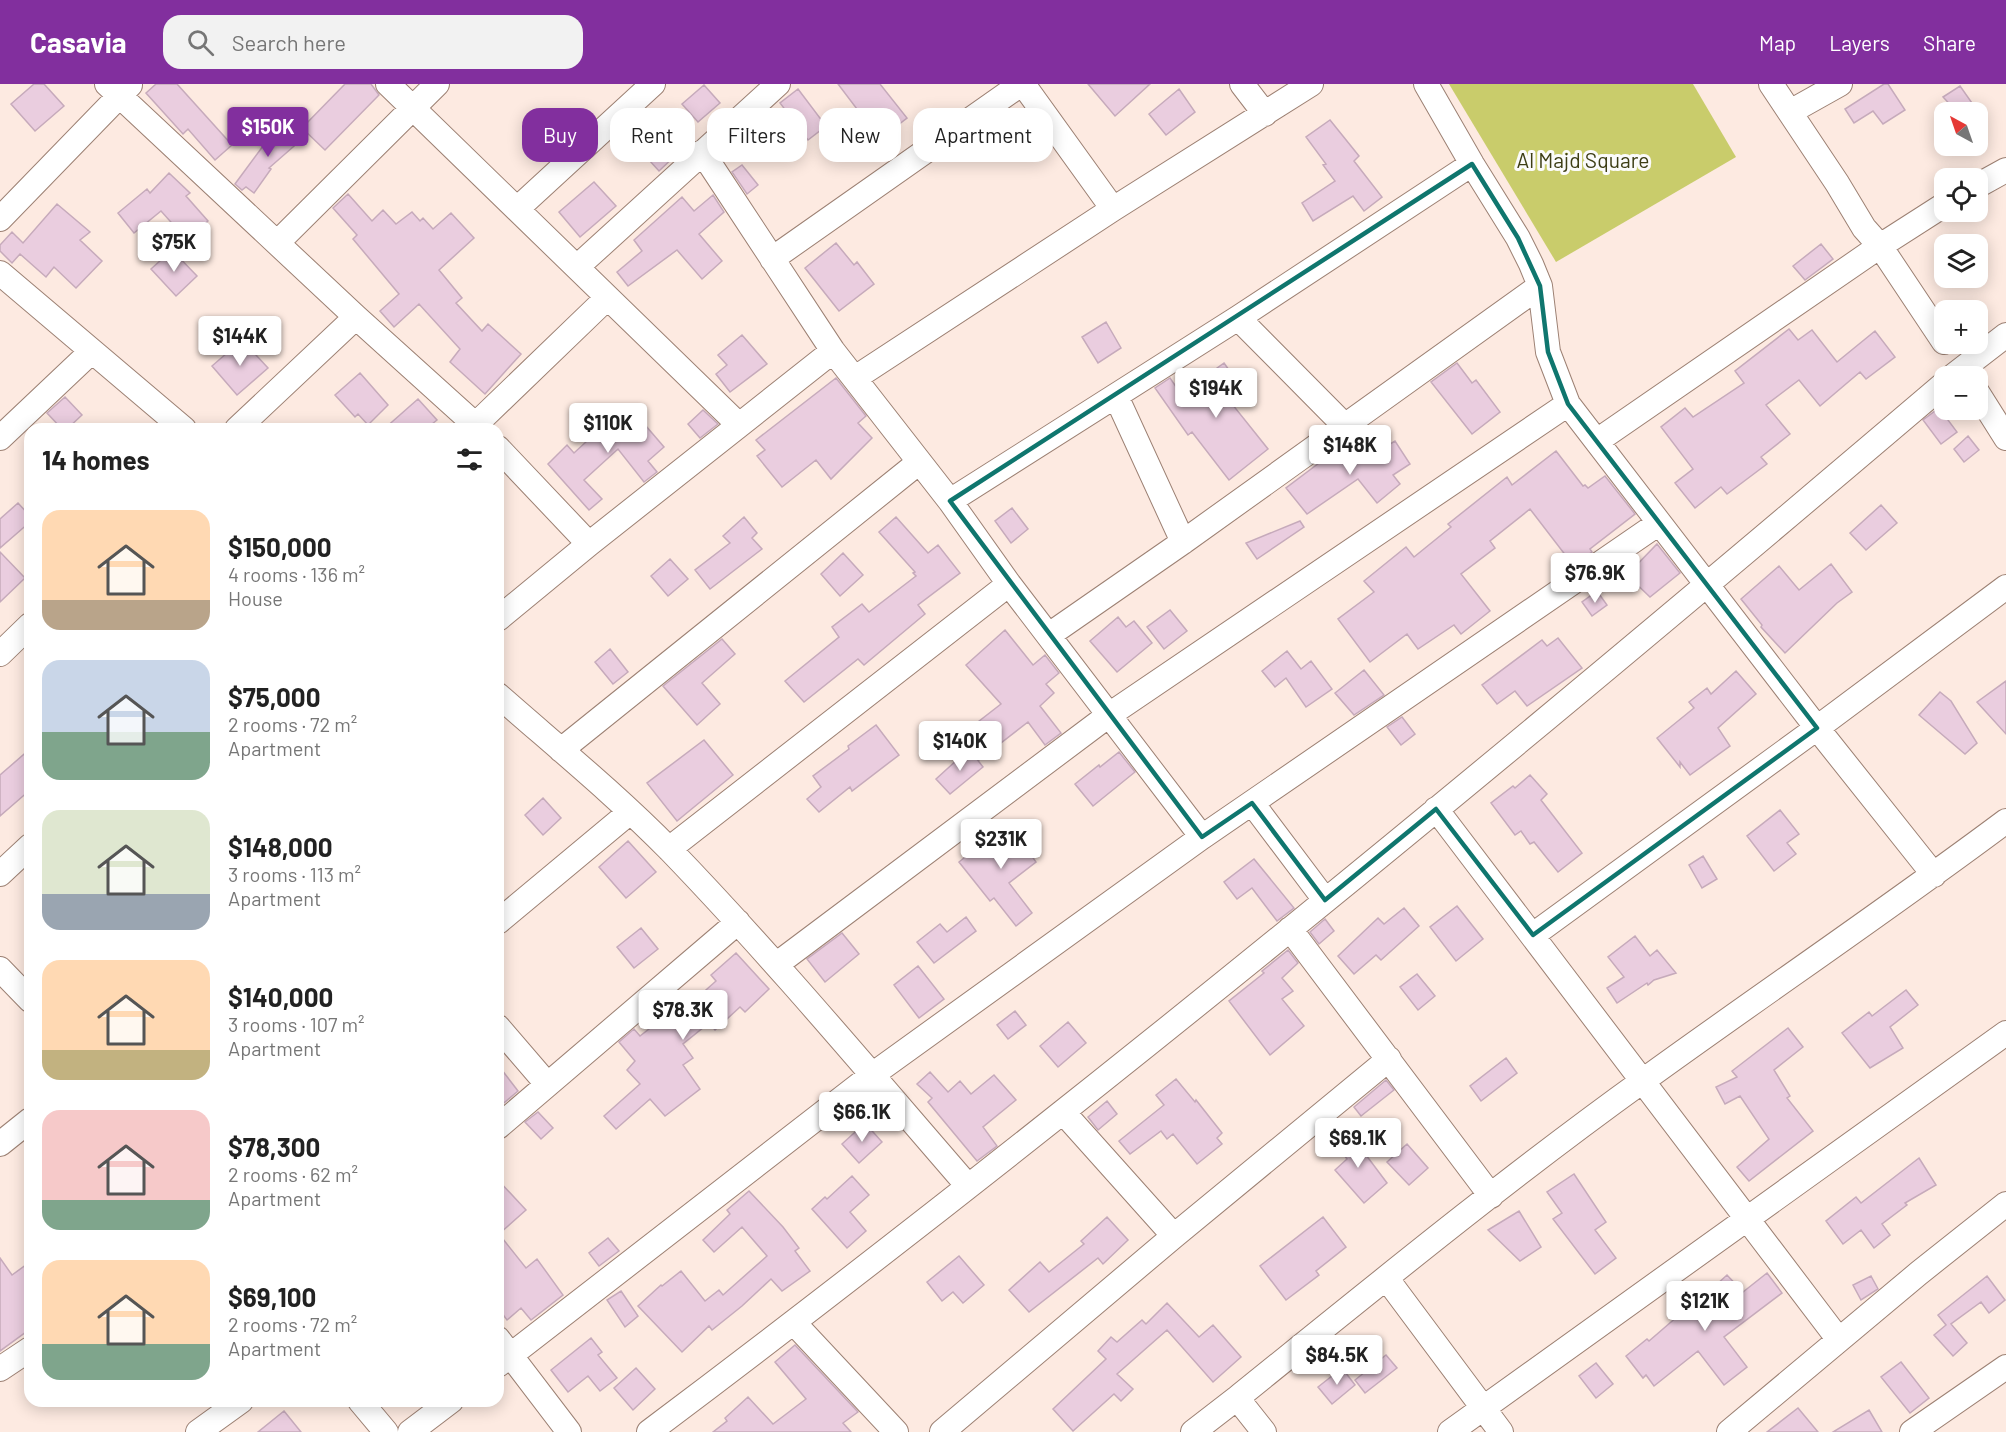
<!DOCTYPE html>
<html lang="en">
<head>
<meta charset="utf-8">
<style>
  body { margin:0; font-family:Barlow,sans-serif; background:#f2f2f2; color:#222; height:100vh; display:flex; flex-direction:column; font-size:22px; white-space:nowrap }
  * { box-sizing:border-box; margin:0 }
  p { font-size:20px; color:#767676 }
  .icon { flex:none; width:33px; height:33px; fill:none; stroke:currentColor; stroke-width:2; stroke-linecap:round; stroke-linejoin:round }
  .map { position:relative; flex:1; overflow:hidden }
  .drawer { position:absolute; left:24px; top:339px; width:480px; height:984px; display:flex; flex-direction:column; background:#fff; border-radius:18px; box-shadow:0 3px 15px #0003 }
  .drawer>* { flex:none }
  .hud { position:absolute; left:522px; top:24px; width:570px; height:54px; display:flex; gap:12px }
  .needle { width:39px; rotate:320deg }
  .buttons { position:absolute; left:1934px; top:18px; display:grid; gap:12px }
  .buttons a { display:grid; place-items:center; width:54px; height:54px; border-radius:12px; background:#fff; box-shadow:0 3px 15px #0003; font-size:30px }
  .price { position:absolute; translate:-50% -51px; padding:0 14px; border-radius:6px; background:#fff; color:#222; font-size:20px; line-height:39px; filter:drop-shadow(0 2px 3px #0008) }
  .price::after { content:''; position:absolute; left:50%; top:36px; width:18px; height:14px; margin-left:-9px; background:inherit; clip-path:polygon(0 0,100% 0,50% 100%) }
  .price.selected { background:#822f9e; color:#fff }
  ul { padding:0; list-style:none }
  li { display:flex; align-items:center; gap:18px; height:150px; padding:0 18px }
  li span { display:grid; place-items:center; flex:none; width:168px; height:120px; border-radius:18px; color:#555 }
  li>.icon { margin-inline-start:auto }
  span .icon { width:72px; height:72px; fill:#fffc; stroke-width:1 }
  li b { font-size:26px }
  h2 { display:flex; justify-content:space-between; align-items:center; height:72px; padding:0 18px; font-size:26px }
  .chip { padding:0 21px; border-radius:18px; background:#fff; box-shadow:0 3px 15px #0003; font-size:21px; line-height:54px }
  .chip.selected { background:#822f9e; color:#fff }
  header { display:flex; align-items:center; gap:36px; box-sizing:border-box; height:84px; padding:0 30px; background:#822f9e; color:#fff }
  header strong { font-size:28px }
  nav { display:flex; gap:33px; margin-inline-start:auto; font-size:21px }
  .search { width:420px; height:54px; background:#f2f2f2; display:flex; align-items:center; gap:15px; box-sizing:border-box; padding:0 21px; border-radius:18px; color:#767676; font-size:22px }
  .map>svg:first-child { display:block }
  .green { fill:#c9cc6b }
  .building { fill:#eacddf; stroke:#c6aabb; stroke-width:1.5 }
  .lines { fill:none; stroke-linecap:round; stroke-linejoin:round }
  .minor-casing { stroke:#9c8073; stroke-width:26 }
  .minor { stroke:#fff; stroke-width:24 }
  .marked { fill:none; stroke:#0f766e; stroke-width:4.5; stroke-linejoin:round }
  .labels { text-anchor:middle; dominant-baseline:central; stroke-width:6; stroke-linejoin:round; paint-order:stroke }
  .park-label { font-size:21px; fill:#3d3e15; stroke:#fbfbfb }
</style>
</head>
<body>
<header>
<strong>Casavia</strong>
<div class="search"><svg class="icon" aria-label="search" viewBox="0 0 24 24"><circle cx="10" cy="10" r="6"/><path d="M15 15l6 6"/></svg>Search here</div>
<nav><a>Map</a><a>Layers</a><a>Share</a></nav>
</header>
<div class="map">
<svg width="2006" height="1348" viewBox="0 0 2006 1348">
  <rect width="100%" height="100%" fill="#fdeae1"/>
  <path class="green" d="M1449,0h244l43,73 -180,105z"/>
  <path class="building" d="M34,0h10l20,22 -29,25 -24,-27z
    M156,0h21l55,61 -17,15 -27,-31 -5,5 -37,-41z
    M345,0h26l8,11 -54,55 -23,-22z
    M838,0h42l27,34 -22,17 -6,-8 -37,23 -15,-23 30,-18z
    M1088,0h62l-35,32z
    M1884,0h4l17,26 -22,14 -10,-13 -19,12 -9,-14z
    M704,1l16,18 -22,19 -16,-18z
    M1960,2l12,17 -12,9h-3l-14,-15z
    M798,5l28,37 -18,14 -28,-37z
    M1179,5l16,23 -29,23 -17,-21z
    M1330,36l29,36 -5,5 28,36 -18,14 -11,-15 -40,25 -11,-18 33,-22 -12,-16 3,-1 -20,-27z
    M280,39l8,7 2,-2 11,12 -32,28 2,1 -17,24 -8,-6 -4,3 -7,-6z
    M659,47l19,22 -19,18 -20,-22z
    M742,81l16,20 -11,9 -15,-22z
    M169,89l21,20 -4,3 22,25 -21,19 -26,-29 -27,22 -16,-20 29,-24 3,4z
    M594,98l22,24 -36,31 -21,-25z
    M348,110l24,27 11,-11 13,14 16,-12 8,9 3,-3 10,11 18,-16 23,25 -35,32 23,28 -6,5 26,28 6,-7 33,30 -36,40 -35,-32 10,-13 -41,-45 -25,23 -14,-16 19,-17 -46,-55 4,-4 -24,-27z
    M713,111l11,17 -25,22 23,27 -20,18 -25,-29 -49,36 -11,-14 25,-21 -8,-11 48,-43 12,14z
    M57,120l33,28 -10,8 22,21 -26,27 -22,-21 -8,10 -26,-23 -8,9 -12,-12v-6l12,-13 11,11z
    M836,159l18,22 3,-3 17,22 -35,27 -34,-43z
    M1821,160l12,15 -28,21 -12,-14z
    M172,166l25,26 -21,20 -25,-27z
    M1106,238l15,26 -23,15 -16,-26z
    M1789,245l9,11 14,-10 25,32 38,-31 20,26 -29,22 -6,-7 -40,34 -21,-26 -33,25 24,29 -29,23 6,7 -40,30 -6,-7 -26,21 -20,-25 18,-14 -32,-42 24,-19 8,9 51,-34 -9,-12z
    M742,251l25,29 -37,28 -14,-18 11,-9 -9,-10z
    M242,256l26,28 -31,27 -25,-29z
    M1224,279l22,31 -14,10 36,45 -39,31 -37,-48 -4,3 -33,-47 15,-10 11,16z
    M1457,279l15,20 4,-3 24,32 -28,22 -41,-52z
    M360,289l28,32 -20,20 -10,-11 -3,3 -20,-22z
    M836,294l30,38 -8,7 14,15 -41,41 -15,-19 -34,27 -25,-31 8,-6 -9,-10z
    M65,313l17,18 -15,14h-5l-15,-16z
    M418,315l19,21 -11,9h-42z
    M627,320l37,43 -16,14 9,11 -13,10 -26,-33 -34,31 18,19 -13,11 -41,-46 19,-19 7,8z
    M1939,324l18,24 -16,12 -18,-24z
    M703,326l15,14 -18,14 -12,-14z
    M1968,352l11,14 -15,12 -10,-13z
    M1365,357l10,12 20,-12 15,23 -17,11 7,9 -23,19 -19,-24 -51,35 -21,-26 45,-34 7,9z
    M1556,367l27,35 2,-1 3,3 17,-12 30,38 -45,35 2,3 -19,13 -43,-56 -40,32 5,7 -34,26 29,37 -29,23 -7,-9 -36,24 -11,-15 -37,28 -32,-43 36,-27 -10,-11 42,-34 8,10 37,-30 -3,-3 59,-47 5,8z
    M18,419l12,13v6l-30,26v-29z
    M1881,421l16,18 -31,27 -16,-17z
    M1012,424l16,21 -17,14 -16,-22z
    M744,433l13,16 -5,5 10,11 -52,40 -15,-19 35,-27 -7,-7z
    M896,433l32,36 10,-8 22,28 -42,32 7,9 -61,51 -6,-6 -54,43 -19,-21 54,-44 -7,-10 30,-23 7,8 47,-36 -3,-3 2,-1 -36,-40z
    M1300,437l4,6 -47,32 -11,-16z
    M1657,460l23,29 -30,24 -23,-22z
    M0,468l25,26 -25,24z
    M843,469l20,22 -23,21 -19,-22z
    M670,475l18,20 -20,17 -17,-20z
    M1831,480l21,28 -15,11 -52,50 -24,-26 1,-2 -21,-26 38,-33 20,24z
    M1597,507l10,14 -15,11 -10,-14z
    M1170,526l17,21 -23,18 -17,-22z
    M1118,533l8,10 8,-6 18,22 -35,29 -27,-31z
    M1005,546l28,35 12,-10 14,18 -13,11 8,9 -14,13 21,27 -16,12 -17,-23 -49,38 -19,-24 41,-32 -35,-39z
    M1558,554l24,30 -55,38 -12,-15 -18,13 -15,-19 60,-45 5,6z
    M722,555l13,15 -33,29 18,21 -23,21 -34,-39z
    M610,565l18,23 -15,12 -18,-22z
    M1287,567l14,18 10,-8 21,28 -26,18 -20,-29 -11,9 -13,-16z
    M1364,586l20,25 -30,20 -19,-22z
    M1736,587l20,23 -38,34 12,18 -40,29 -10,-13v5l-23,-29 37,-30 -5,-6 18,-14 4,6z
    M2006,597v53l-29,-32z
    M1940,608l11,9 26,42 -12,11 -46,-39z
    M1402,633l13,17 -14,11 -14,-18z
    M876,641l23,30 -47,36 -2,-4 -31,25 -12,-13 14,-12 -8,-11 36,-27 -1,-3z
    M704,656l29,35 -56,46 -30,-38z
    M30,665v41l-30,26v-41z
    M969,665l14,18 -33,27 -14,-15z
    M1119,668l16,20 -42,34 -18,-22 24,-19 1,2z
    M1530,691l17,19 -6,6 41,53 -24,19 -24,-30 -4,2 -9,-13 -6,4 -24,-32 22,-17 2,2z
    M543,714l18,20 -18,17 -18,-20z
    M1780,726l19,24 -12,9 9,11 -22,17 -27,-35z
    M1008,738l28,40 -27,21 23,30 -16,13 -22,-28 -4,3 -31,-39z
    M628,757l28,31 -30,26 -27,-31z
    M1703,772l14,23 -15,9 -13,-23z
    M1254,775l40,49 -17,13 -25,-33 -15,11 -13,-17z
    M1457,822l26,33 -27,22 -26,-34z
    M1404,824l15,18 -38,34 -5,-5 -22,19 -16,-18 40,-38 6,6z
    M966,833l10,14 -42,32 -17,-21 23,-18 7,8z
    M1325,835l9,12 -15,13 -9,-12z
    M641,844l17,21 -24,19 -17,-21z
    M842,849l17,21 -34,28 -18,-23z
    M1635,852l15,20 7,-6 19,23 -22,7 -6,5 -1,-2 -30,20 -10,-15 17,-11 -16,-20z
    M1288,866l10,13 -16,15 11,13 -11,8 22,27 -34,29 -41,-54 35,-28 -2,-2z
    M736,869l33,36 -24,23 -5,-5 -25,23 -6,-7 -26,21 10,14 -10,7 17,24 -35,27 -15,-17 -34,30 -12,-13 36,-32 -13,-14 8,-9 -16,-19 15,-13 6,7 46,-36 3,5 27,-24 -5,-6z
    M918,882l26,33 -25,19 -25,-33z
    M1417,890l18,22 -17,14 -18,-23z
    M1906,906l12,15 -28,22 13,21 -33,20 -28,-35 27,-21 3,4z
    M1015,927l11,14 -18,14 -11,-14z
    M1068,938l18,21 -28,24 -18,-21z
    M1788,944l15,19 -29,23 16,26 -3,2 26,33 -64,50 -12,-14 32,-28 -29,-43 -15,8 -9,-17 21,-10 -5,-6z
    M1506,974l11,15 -36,28 -11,-15z
    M498,981l20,26 -20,17z
    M930,988l18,20 12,-11 11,13 23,-19 22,25 -33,27 14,19 -20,15 -49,-59 4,-4 -15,-14z
    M1176,995l19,23 1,-2 26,33 -5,5 5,6 -25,20 -24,-30 -6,5 -6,-8 -31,23 -11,-13 45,-36 -8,-10z
    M1386,996l8,10 -33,26 -7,-9z
    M1107,1017l10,13 -19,16 -10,-13z
    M538,1028l15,16 -12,11 -16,-17z
    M865,1039l17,19 -23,21 -17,-19z
    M1348,1047l39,52 -23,20 -29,-33 12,-11 -13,-18z
    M1407,1060l21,24 -19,17 -22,-23z
    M1919,1074l17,27 -31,18 2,2 -25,19 8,11 -16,13 -13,-18 -18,14 -17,-23 30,-24 5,6z
    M1574,1090l32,48 -11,8 21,28 -21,16 -42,-55 9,-6 -15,-21z
    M852,1092l17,19 -19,17 16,19 -19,17 -35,-39 13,-12 2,2z
    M498,1096l28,30 -27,24 27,34 11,-9 26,36 -32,25 -10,-12 -14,12 -9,-12z
    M749,1107l34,36 16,21 -4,3 15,20 -28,20 -11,-12 -29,27 -30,24 -3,-4 -27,26 -44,-46 23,-21 1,1 19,-15 24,30 14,-11 4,5 44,-39 -25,-29 -28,25 -11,-12 27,-26 -3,-4z
    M1519,1127l22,36 -21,14 -32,-31z
    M1107,1133l21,23 -25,24 -5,-6 -69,54 -20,-22 31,-28 9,10 35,-28 -3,-3z
    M1323,1133l23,30 -30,24 3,4 -33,25 -26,-34z
    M608,1154l11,13 -20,15 -10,-13z
    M959,1172l25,29 -21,18 -10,-11 -11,9 -15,-19z
    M0,1174l12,17 18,-13v67l-30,22z
    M1767,1189l15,20 -58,44 23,30 -23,18 -26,-34 -44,35 -8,-11 -3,3 -17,-22 21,-17 2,2 29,-25 2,2 47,-43 16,17z
    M1871,1192l7,13 -17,11 -8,-15z
    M1987,1192l18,24 -16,13 -8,-11 -30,22 16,19 -14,13 -19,-21 12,-10 -8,-10z
    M621,1207l17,25 -13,11 -18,-27z
    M1167,1219l32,34 14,-12 28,32 -28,25 -46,-52 -50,44 16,15 -12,12 -7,-7 -41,37 -20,-22 53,-50 -8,-8 13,-14 6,5 25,-22 4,4z
    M591,1254l11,14 -4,3 19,23 -17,13 -12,-15 -20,16 -17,-22z
    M795,1261l63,67 -15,11 8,9h-138l14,-11 -2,-3 23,-21 25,27 33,-25 -31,-37z
    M1386,1271l11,13 -32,25 -10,-13z
    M1901,1278l28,36 -19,15 -29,-36z
    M1596,1279l17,21 -17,14 -17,-22z
    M636,1284l19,21 -22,21 -19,-22z
    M1342,1284l13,17 -23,19 -14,-17z
    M1798,1324l20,24h-51z
    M1869,1326l13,22h-49z
    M284,1327l17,21h-43z"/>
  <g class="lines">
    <g class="minor-casing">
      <path id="minor" d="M107,0l249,233 124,112
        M388,0l351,341
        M1023,0l90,125
        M1242,0l23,30
        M1426,0l46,80 46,74 13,26 9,22 8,66 20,52 249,324 117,147
        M1771,0l66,99 27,45 16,18 64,96
        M1790,28l50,-28
        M702,68l131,199 117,150 59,83 193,253
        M1977,102l29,-16
        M517,125l136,-125
        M0,135l130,-134
        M277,159l160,-159
        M772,175l249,-175
        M577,183l201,-183
        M0,189l184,156
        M1238,234l107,108
        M1953,292l53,-41
        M855,294l258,-169 198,-125
        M1977,308l29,46
        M1116,312l67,146
        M237,345l119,-112
        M471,345l136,-131
        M0,354l92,-87
        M1597,357l283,-195 64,-41
        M498,364l91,96
        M950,417l288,-183 234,-154
        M498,535l91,-75 244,-193
        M1049,551l134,-93 357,-256
        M0,570l30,-29
        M498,611c58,51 118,100 172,155 104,108 200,223 298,336
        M561,666l357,-287
        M1252,719l73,97
        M1436,725l403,531
        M669,765l340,-265
        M0,790l30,-28
        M498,838l132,-110
        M1290,845l201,267
        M1533,851l284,-207 189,-141
        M777,880l332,-249 459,-311
        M0,885l30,31
        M498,943l49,57
        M1063,1028l111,124
        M498,1043l240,-205
        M0,1060l30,-24
        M1387,1195l114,153
        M794,1239l102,109
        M498,1255l71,93
        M498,1281l374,-290 330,-238 457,-314
        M0,1285l30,-20
        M360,1317l26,31
        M198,1348l43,-31
        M410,1348l41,-31
        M649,1348c444,-334 872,-688 1295,-1048
        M942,1348l232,-196 215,-177
        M1193,1348l44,-34
        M1264,1348l-27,-34c134,-108 268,-218 407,-318 120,-87 243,-170 362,-259
        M1450,1348l556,-399
        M1729,1348l190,-159 87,-69
        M1912,1348l94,-65"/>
    </g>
    <use href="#minor" class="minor"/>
  </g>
  <path class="marked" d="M1472,80l46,74 22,48 8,66 20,52 249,324 -284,207 -97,-126 -111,91 -73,-97 -50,34 -252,-336z"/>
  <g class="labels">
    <g class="park-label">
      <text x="1583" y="75">Al Majd Square</text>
    </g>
  </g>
</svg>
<div class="buttons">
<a><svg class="needle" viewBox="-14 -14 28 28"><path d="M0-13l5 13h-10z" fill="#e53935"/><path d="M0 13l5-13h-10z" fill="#767676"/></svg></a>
<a><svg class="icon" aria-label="locate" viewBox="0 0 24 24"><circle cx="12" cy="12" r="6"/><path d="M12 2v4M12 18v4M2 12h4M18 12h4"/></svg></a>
<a><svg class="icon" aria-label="layers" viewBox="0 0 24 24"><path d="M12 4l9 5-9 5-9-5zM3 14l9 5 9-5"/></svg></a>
<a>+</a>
<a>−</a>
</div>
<b class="price selected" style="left:268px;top:74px">$150K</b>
<b class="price" style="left:174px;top:189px">$75K</b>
<b class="price" style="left:240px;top:283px">$144K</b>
<b class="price" style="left:1216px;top:335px">$194K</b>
<b class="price" style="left:608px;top:370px">$110K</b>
<b class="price" style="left:1350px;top:392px">$148K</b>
<b class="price" style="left:1595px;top:520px">$76.9K</b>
<b class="price" style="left:960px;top:688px">$140K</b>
<b class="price" style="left:1001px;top:786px">$231K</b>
<b class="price" style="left:683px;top:957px">$78.3K</b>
<b class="price" style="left:862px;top:1059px">$66.1K</b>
<b class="price" style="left:1358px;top:1085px">$69.1K</b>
<b class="price" style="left:1705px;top:1248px">$121K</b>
<b class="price" style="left:1337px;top:1302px">$84.5K</b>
<div class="hud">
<a class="chip selected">Buy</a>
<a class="chip">Rent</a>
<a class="chip">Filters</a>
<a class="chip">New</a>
<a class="chip">Apartment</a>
</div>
<section class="drawer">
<h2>14 homes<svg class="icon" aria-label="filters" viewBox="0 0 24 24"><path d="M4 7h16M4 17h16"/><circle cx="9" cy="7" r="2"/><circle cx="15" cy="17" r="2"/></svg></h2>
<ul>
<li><span style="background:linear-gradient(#ffd9b3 75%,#b9a48a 0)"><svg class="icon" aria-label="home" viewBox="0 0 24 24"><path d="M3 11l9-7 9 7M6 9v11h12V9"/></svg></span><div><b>$150,000</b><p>4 rooms · 136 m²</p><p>House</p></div></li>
<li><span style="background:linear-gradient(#c9d6e8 60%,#7fa58c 0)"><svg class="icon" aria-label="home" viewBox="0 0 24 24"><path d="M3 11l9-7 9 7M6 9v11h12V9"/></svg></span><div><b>$75,000</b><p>2 rooms · 72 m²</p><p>Apartment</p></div></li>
<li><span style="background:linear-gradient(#dfe7d0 70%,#9aa5b1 0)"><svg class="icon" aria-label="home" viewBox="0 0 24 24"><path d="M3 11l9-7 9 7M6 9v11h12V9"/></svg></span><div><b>$148,000</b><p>3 rooms · 113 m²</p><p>Apartment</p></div></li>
<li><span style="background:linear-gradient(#ffd9b3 75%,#c2b280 0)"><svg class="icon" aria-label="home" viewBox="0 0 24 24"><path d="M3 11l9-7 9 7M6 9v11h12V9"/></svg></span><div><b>$140,000</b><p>3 rooms · 107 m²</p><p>Apartment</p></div></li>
<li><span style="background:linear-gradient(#f6c9c9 75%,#7fa58c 0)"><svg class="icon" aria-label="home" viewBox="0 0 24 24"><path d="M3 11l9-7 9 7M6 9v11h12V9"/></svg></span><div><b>$78,300</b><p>2 rooms · 62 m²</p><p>Apartment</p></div></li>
<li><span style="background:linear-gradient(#ffd9b3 70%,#7fa58c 0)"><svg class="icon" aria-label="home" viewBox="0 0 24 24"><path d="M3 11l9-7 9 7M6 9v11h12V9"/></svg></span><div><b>$69,100</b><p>2 rooms · 72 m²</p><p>Apartment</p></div></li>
</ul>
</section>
</div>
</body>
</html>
